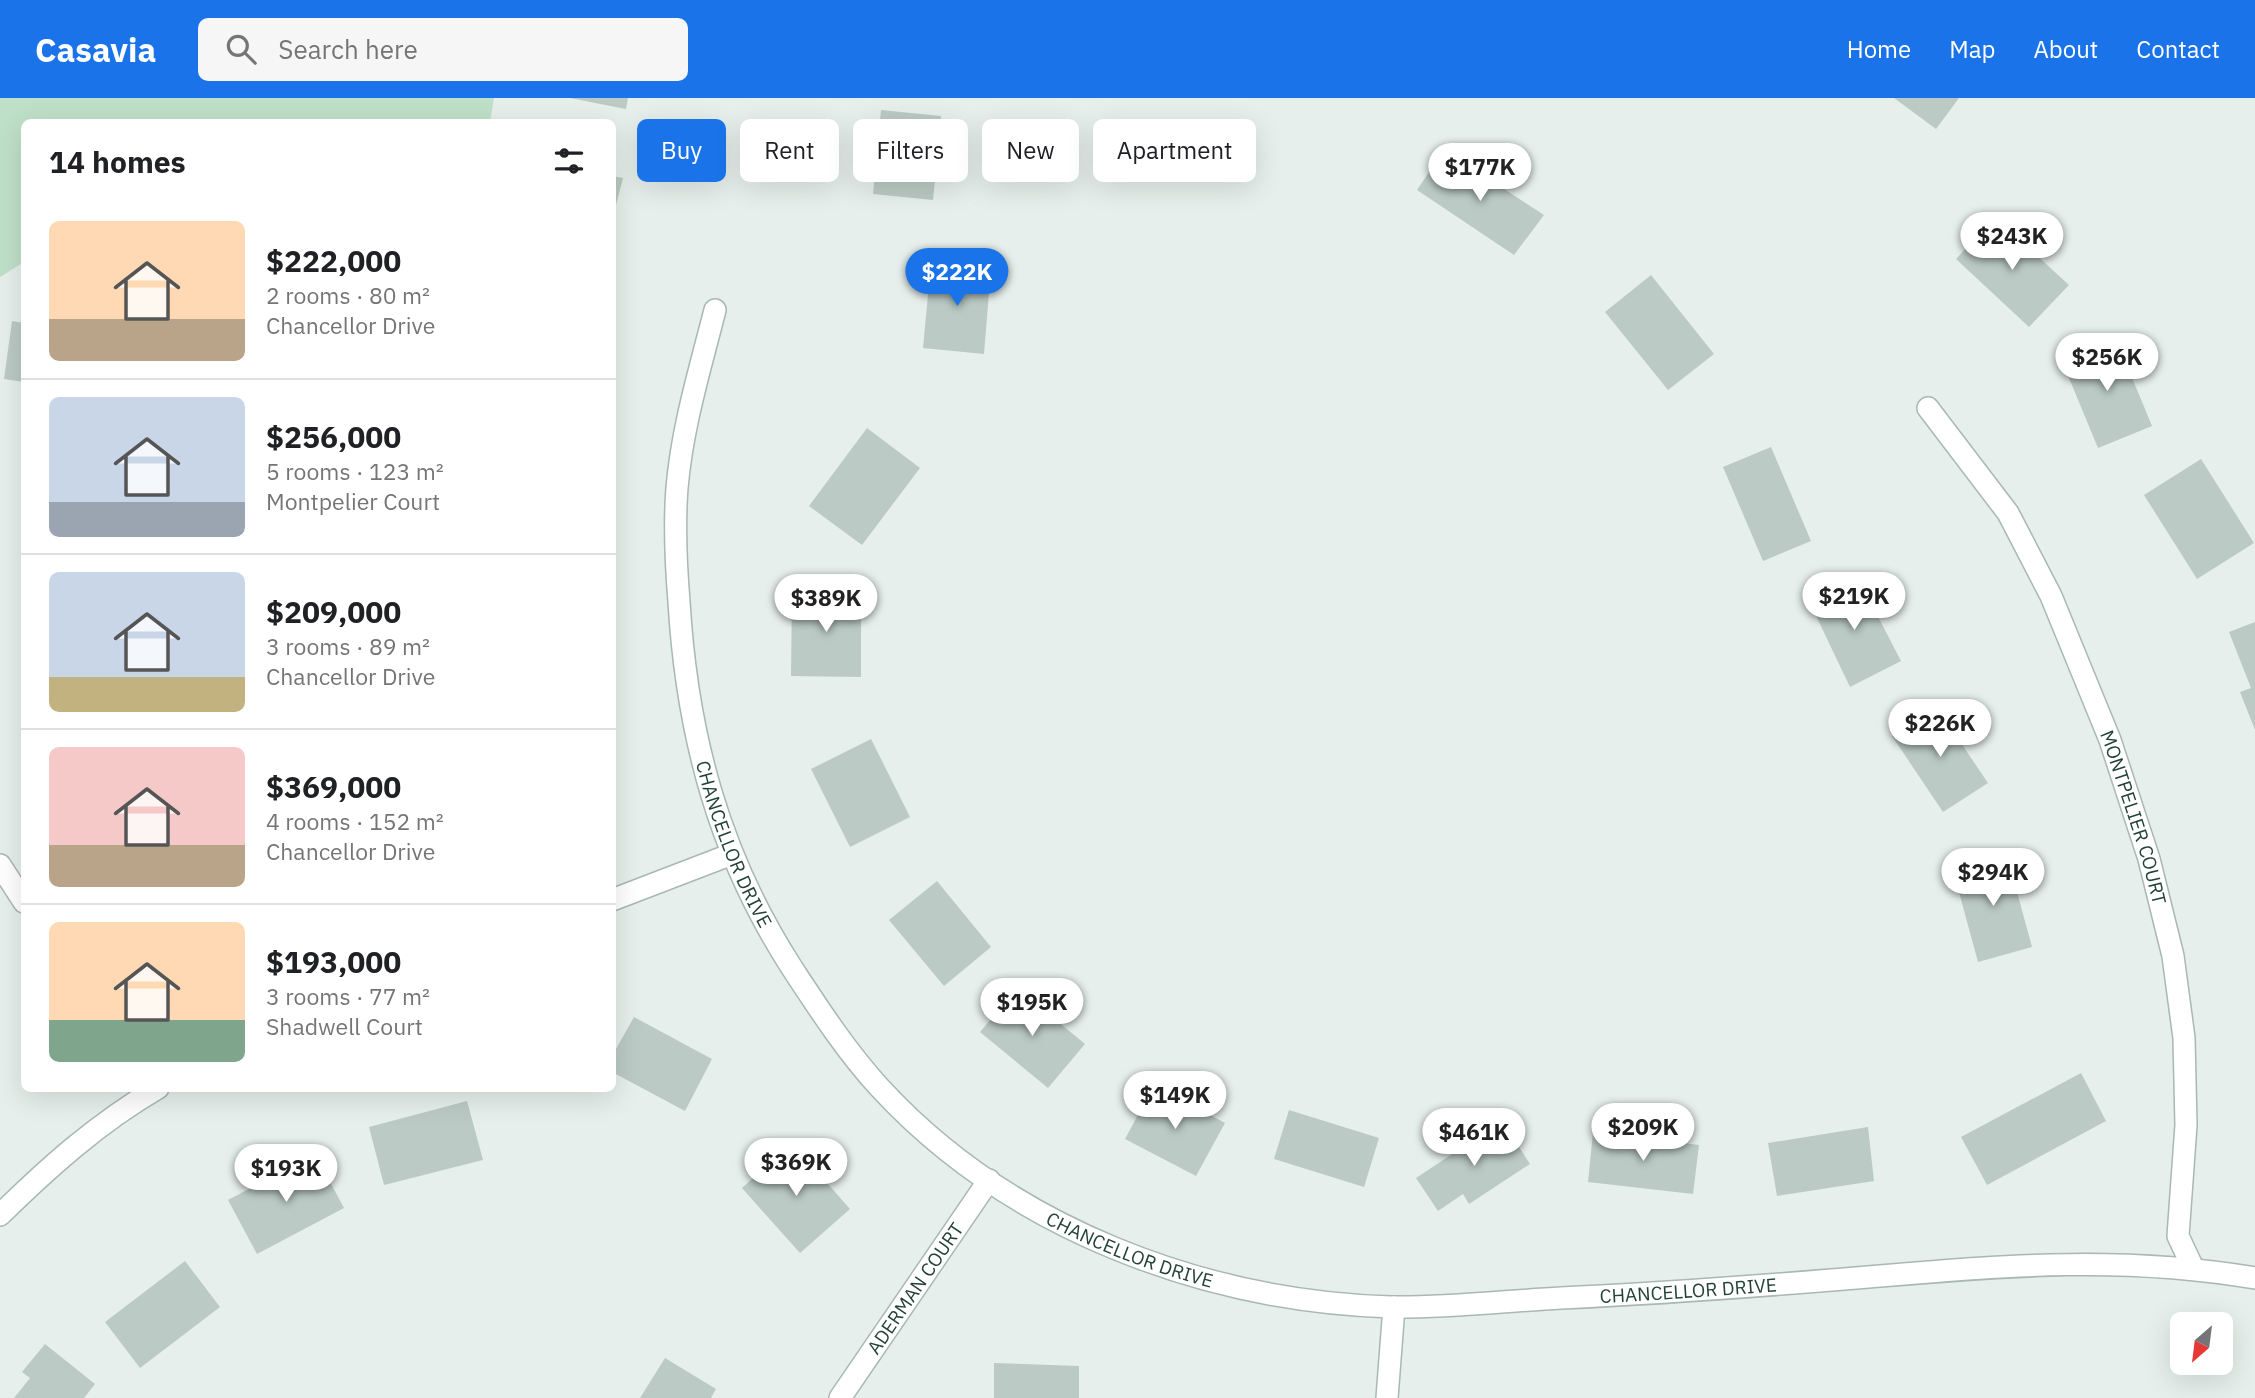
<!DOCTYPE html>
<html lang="en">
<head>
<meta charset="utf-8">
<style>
  body { margin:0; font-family:"IBM Plex Sans",sans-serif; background:#f6f6f6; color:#202124; height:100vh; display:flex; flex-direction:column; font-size:26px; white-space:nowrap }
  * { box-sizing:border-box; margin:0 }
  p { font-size:23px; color:#757577 }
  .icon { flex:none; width:38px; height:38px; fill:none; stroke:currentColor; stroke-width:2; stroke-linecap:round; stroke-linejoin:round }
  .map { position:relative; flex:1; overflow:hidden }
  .drawer { position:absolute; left:21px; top:21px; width:595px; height:973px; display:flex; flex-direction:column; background:#fff; border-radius:10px; box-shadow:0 7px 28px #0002 }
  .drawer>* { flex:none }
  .hud { position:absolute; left:637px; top:21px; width:665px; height:63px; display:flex; gap:14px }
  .needle { width:46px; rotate:208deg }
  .buttons { position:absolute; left:2170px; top:1214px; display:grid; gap:14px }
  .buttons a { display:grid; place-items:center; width:63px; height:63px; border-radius:10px; background:#fff; box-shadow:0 7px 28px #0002; font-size:35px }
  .price { position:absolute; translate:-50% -60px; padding:0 16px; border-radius:24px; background:#fff; color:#222; font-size:23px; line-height:46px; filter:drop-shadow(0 2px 4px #0008) }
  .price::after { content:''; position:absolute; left:50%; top:42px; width:21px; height:16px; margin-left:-10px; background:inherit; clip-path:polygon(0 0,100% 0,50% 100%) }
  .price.current { background:#1a73e8; color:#fff }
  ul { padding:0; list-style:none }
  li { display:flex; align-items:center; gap:21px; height:175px; padding:0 28px }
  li+li { border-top:2px solid #e0e0e0 }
  li span { display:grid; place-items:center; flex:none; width:196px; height:140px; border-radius:10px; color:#555 }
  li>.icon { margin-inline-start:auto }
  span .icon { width:84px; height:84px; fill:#fffc; stroke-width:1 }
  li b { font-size:30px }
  h2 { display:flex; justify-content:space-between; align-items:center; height:84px; padding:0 28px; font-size:30px }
  .tag { padding:0 24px; border-radius:10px; background:#fff; box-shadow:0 7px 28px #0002; font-size:24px; line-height:63px }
  .tag.current { background:#1a73e8; color:#fff }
  header { display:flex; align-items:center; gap:42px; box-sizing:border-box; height:98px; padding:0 35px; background:#1a73e8; color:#fff }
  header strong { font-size:33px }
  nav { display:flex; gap:38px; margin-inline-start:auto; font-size:24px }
  .search { width:490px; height:63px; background:#f6f6f6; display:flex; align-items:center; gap:18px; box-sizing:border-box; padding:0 24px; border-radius:10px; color:#757577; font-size:26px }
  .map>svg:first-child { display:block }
  .green { fill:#bfe0c8 }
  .building { fill:#bbcac4 }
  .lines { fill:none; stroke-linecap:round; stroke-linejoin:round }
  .minor-casing { stroke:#a8b8b2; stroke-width:24 }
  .minor { stroke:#fff; stroke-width:21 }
  .labels { text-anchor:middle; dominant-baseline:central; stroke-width:5; stroke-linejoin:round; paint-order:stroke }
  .street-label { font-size:19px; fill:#24423a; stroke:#f7fbf9 }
</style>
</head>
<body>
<header>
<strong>Casavia</strong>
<div class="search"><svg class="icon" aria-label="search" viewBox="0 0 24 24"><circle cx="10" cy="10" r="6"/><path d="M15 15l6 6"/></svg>Search here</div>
<nav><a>Home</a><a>Map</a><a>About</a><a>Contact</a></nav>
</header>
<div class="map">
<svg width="2255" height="1300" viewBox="0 0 2255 1300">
  <rect width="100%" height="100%" fill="#e6efeb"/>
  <path class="green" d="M0,0h494l-4,24h-466v140l-24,15z"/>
  <path class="building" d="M570,0h58l-2,11z
    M1894,0h65l-23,31z
    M881,12l60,6 -8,84 -60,-6z
    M1444,52l100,65 -30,40 -97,-65z
    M612,78l11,2 -10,39h-1z
    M1995,119l74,68 -40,42 -73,-68z
    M931,165l60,5 -7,86 -61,-6z
    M1651,177l63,79 -46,36 -63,-78z
    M12,223l12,2v59l-20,-3z
    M2116,241l36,87 -54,22 -36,-87z
    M867,330l53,40 -58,77 -53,-39z
    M1771,349l40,94 -48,20 -40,-94z
    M2201,361l53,84 -57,36 -53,-84z
    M1858,480l43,83 -51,26 -42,-88z
    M792,493h69v86l-70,-1z
    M2255,524v108l-15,-38 11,-4 -22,-56z
    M1936,608l52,77 -45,29 -51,-76z
    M871,641l39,78 -60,30 -39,-78z
    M2007,757l25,92 -54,15 -25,-92z
    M937,783l54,66 -47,39 -55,-66z
    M1017,890l68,56 -37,44 -68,-56z
    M634,919l78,42 -27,52 -73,-39v-16z
    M2081,975l25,48 -119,64 -26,-48z
    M1154,987l71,38 -29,53 -71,-37z
    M467,1003l16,59 -99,25 -15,-58z
    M1289,1012l90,28 -15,49 -90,-28z
    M1502,1023l28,43 -61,40 -6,-10 -25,17 -22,-33z
    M1868,1029l6,54 -97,15 -9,-53z
    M1593,1034l106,13 -6,49 -105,-12z
    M792,1045l58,66 -50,44 -58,-65z
    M315,1056l29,54 -87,46 -29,-54z
    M185,1163l35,46 -80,61 -35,-46z
    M45,1246l50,40 -11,14h-70l16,-20 -8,-6z
    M665,1260l51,31 -5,9h-71z
    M994,1265l85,3v32h-85z"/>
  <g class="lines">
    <g class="minor-casing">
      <g id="minor">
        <path id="s1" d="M715,212c-15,59 -33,118 -38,178 -3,38 -1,77 2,114 8,133 40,253 113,366 27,41 54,83 88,120 129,140 323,213 511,219 56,1 114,-6 170,-9 107,-5 213,-13 319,-22 132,-11 244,-20 375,2"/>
        <path id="s2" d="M1928,310l80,105 43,83 59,144 39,119 24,97 11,82 2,87 -8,111 15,32"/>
        <path d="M0,767l24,37"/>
        <path d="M612,802l120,-46"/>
        <path d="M0,1117c49,-48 98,-92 158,-127"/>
        <path id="s3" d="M840,1300l149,-218"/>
        <path d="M1387,1300l7,-91"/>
      </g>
    </g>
    <use href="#minor" class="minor"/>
  </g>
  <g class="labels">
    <g class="street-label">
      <text stroke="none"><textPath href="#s2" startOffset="462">MONTPELIER COURT</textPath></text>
      <text stroke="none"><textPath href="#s1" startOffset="546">CHANCELLOR DRIVE</textPath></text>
      <text stroke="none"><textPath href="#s1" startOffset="1134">CHANCELLOR DRIVE</textPath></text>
      <text stroke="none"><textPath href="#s3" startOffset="133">ADERMAN COURT</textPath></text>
      <text stroke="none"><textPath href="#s1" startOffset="1701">CHANCELLOR DRIVE</textPath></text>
    </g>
  </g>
</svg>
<div class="buttons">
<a><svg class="needle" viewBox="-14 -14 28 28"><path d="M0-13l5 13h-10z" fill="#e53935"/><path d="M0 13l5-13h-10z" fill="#757577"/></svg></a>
</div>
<b class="price" style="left:1480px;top:105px">$177K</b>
<b class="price" style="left:2012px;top:174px">$243K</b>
<b class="price current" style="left:957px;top:210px">$222K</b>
<b class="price" style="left:2107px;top:295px">$256K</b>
<b class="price" style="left:1854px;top:534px">$219K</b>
<b class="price" style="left:826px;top:536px">$389K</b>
<b class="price" style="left:1940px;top:661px">$226K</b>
<b class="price" style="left:1993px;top:810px">$294K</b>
<b class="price" style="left:1032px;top:940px">$195K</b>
<b class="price" style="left:1175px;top:1033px">$149K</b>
<b class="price" style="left:1643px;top:1065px">$209K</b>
<b class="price" style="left:1474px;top:1070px">$461K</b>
<b class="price" style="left:796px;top:1100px">$369K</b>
<b class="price" style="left:286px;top:1106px">$193K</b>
<div class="hud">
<a class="tag current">Buy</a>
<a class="tag">Rent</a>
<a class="tag">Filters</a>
<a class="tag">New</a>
<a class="tag">Apartment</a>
</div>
<section class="drawer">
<h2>14 homes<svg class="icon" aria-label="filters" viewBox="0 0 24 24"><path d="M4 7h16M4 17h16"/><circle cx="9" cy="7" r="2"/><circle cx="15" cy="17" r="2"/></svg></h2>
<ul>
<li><span style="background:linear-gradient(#ffd9b3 70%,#b9a48a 0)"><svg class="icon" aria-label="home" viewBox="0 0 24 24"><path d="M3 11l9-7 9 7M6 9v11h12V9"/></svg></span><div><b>$222,000</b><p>2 rooms · 80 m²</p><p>Chancellor Drive</p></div></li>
<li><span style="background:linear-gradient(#c9d6e8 75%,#9aa5b1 0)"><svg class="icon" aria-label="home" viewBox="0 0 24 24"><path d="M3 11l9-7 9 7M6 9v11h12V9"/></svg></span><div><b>$256,000</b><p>5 rooms · 123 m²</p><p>Montpelier Court</p></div></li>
<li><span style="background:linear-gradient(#c9d6e8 75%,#c2b280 0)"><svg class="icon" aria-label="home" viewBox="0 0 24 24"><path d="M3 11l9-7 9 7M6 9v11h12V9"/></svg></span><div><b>$209,000</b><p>3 rooms · 89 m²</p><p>Chancellor Drive</p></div></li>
<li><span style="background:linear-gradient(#f6c9c9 70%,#b9a48a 0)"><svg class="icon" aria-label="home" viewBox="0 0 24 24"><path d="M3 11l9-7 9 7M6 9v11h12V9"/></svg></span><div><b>$369,000</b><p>4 rooms · 152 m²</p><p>Chancellor Drive</p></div></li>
<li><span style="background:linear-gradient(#ffd9b3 70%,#7fa58c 0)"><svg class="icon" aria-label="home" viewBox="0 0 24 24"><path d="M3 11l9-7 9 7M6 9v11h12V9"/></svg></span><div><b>$193,000</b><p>3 rooms · 77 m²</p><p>Shadwell Court</p></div></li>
</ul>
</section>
</div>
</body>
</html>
